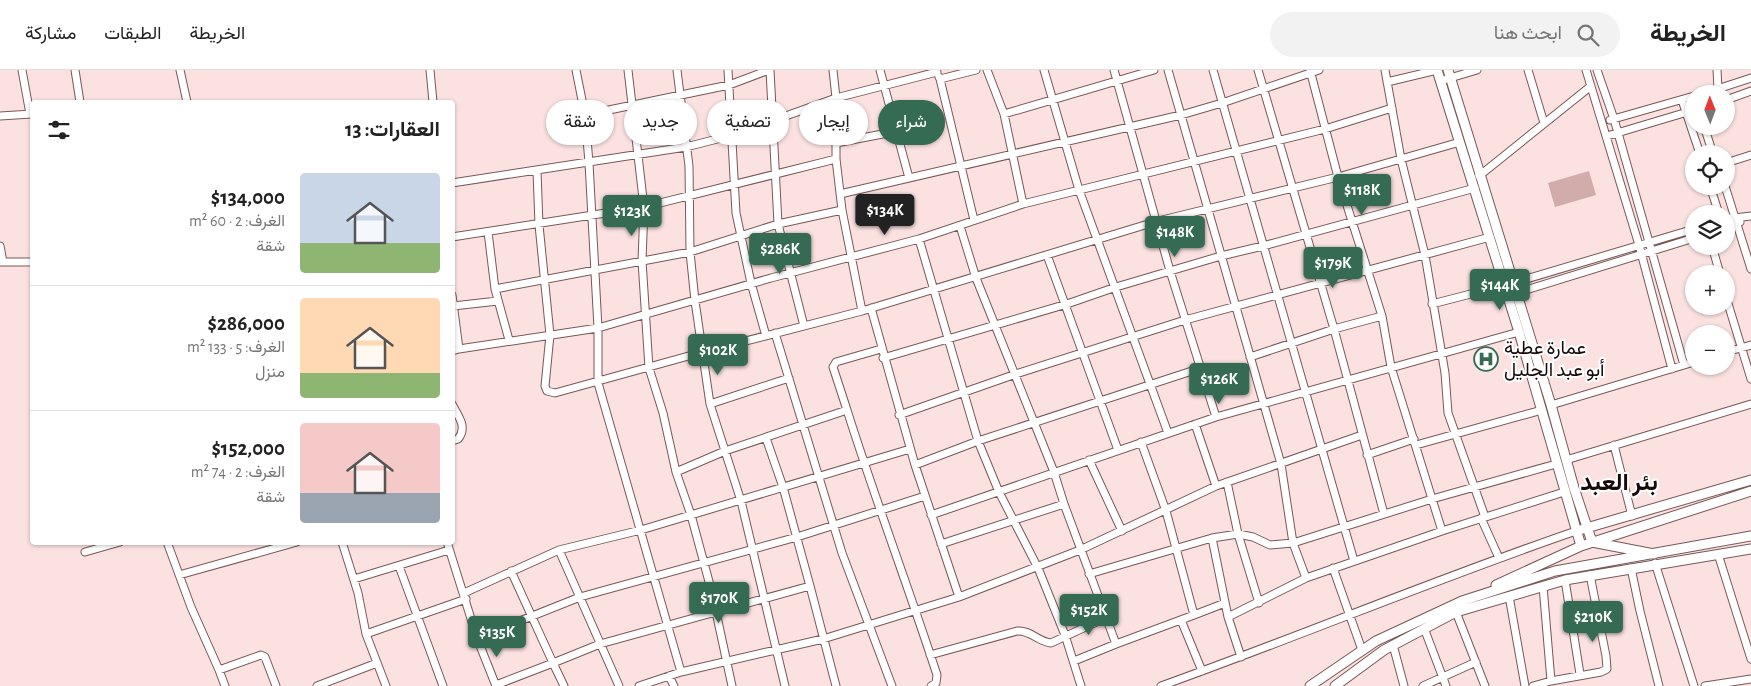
<!DOCTYPE html>
<html lang="ar">
<head>
<meta charset="utf-8">
<style>
  body { margin:0; font-family:"Alegreya Sans",Vazirmatn,sans-serif; background:#f2f2f2; color:#222; direction:rtl; height:100vh; display:flex; flex-direction:column; font-size:19px; white-space:nowrap }
  * { box-sizing:border-box; margin:0 }
  p { font-size:16px; color:#767676 }
  .icon { flex:none; width:28px; height:28px; fill:none; stroke:currentColor; stroke-width:2; stroke-linecap:round; stroke-linejoin:round }
  .map { position:relative; flex:1; overflow:hidden; direction:ltr }
  .side { position:absolute; left:30px; top:30px; width:425px; height:445px; display:flex; flex-direction:column; background:#fff; border-radius:5px; box-shadow:0 1px 4px #0004; direction:rtl }
  .side>* { flex:none }
  .guide { position:absolute; left:470px; top:30px; width:475px; height:45px; direction:rtl; display:flex; gap:10px }
  .needle { width:32px; rotate:359deg }
  .fabs { position:absolute; left:1685px; top:15px; display:grid; gap:10px }
  .fabs a { display:grid; place-items:center; width:50px; height:50px; border-radius:50%; background:#fff; box-shadow:0 1px 4px #0004; font-size:25px }
  .price { position:absolute; translate:-50% -42px; padding:0 11px; border-radius:5px; background:#356b52; color:#fff; font-size:16px; line-height:32px; filter:drop-shadow(0 1px 2px #0008) }
  .price::after { content:''; position:absolute; left:50%; top:30px; width:15px; height:11px; margin-left:-8px; background:inherit; clip-path:polygon(0 0,100% 0,50% 100%) }
  .price.on { background:#222; color:#fff }
  ul { padding:0; list-style:none }
  li { display:flex; align-items:center; gap:15px; height:125px; padding:0 15px }
  li+li { border-top:1px solid #e0e0e0 }
  li span { display:grid; place-items:center; flex:none; width:140px; height:100px; border-radius:5px; color:#555 }
  li>.icon { margin-inline-start:auto }
  span .icon { width:60px; height:60px; fill:#fffc; stroke-width:1 }
  li b { font-size:21px }
  h2 { display:flex; justify-content:space-between; align-items:center; height:60px; padding:0 15px; font-size:21px }
  .tag { padding:0 18px; border-radius:22px; background:#fff; box-shadow:0 1px 4px #0004; font-size:18px; line-height:45px }
  .tag.on { background:#356b52; color:#fff }
  header { display:flex; align-items:center; gap:30px; box-sizing:border-box; height:70px; padding:0 25px; background:#fff; border-bottom:1px solid #e0e0e0 }
  header strong { font-size:24px }
  nav { display:flex; gap:28px; margin-inline-start:auto; font-size:18px }
  .search { width:350px; height:45px; background:#f2f2f2; display:flex; align-items:center; gap:12px; box-sizing:border-box; padding:0 18px; border-radius:28px; color:#767676; font-size:19px }
  .map>svg:first-child { display:block }
  .green { fill:#d2abab }
  .lines { fill:none; stroke-linecap:round; stroke-linejoin:round }
  .minor-casing { stroke:#7b5757; stroke-width:9 }
  .major-casing { stroke:#7b5757; stroke-width:11 }
  .minor { stroke:#fff; stroke-width:7 }
  .major { stroke:#fff; stroke-width:9 }
  .labels { text-anchor:middle; dominant-baseline:central; stroke-width:4; stroke-linejoin:round; paint-order:stroke }
  .poi-label { font-size:19px; fill:#160909; stroke:#fff; text-anchor:start }
  .district-label { font-size:24px; font-weight:bold; fill:#160909; stroke:#fff }
</style>
</head>
<body>
<header>
<strong>الخريطة</strong>
<div class="search"><svg class="icon" aria-label="search" viewBox="0 0 24 24"><circle cx="10" cy="10" r="6"/><path d="M15 15l6 6"/></svg>ابحث هنا</div>
<nav><a>الخريطة</a><a>الطبقات</a><a>مشاركة</a></nav>
</header>
<div class="map">
<svg width="1751" height="616" viewBox="0 0 1751 616">
  <rect width="100%" height="100%" fill="#fbe1e0"/>
  <path class="green" d="M1589,101l7,24 -41,12 -7,-24z"/>
  <g class="lines">
    <g class="minor-casing">
      <path id="minor" d="M22,0l8,44
        M75,0l5,32
        M180,0l7,32
        M430,0l3,32
        M576,0l9,45 4,48 9,165v55l83,289
        M628,0l16,137 -2,54 7,107 14,45 13,59 15,43 20,74 21,97
        M677,0l12,96 1,86 5,49 15,103
        M728,0l8,143 15,70 15,53
        M770,0l8,154 64,-14
        M880,0l29,108
        M987,0l17,44 19,90
        M1044,0l35,120 89,243
        M1114,0l56,201 46,146
        M1168,0l113,394 12,79 13,35
        M1213,0l141,491
        M1258,0l76,259 50,185
        M1310,0l28,107 44,139 9,51 51,164
        M1385,0l16,89 24,96 20,118 3,40 37,104
        M1528,0l16,53
        M1586,0l53,175 33,124
        M1597,0l17,49 70,246
        M1717,0l1,19
        M939,7l1,2 36,-9
        M940,9l34,141
        M1440,11l37,-11
        M1387,12l50,-12
        M1702,24l49,-16
        M1682,30l18,54
        M1726,30l25,-9
        M1004,44l150,-44
        M585,45l144,-30 40,-15
        M0,46l32,-2
        M1610,50l84,-24
        M1704,56l9,28
        M1607,66l87,-26
        M836,73l62,-12
        M836,89l6,51 20,101
        M1726,93l25,-8
        M537,101l2,54 11,110 -5,51 2,5 8,2 148,-41 159,-41 296,-90 180,-44 122,-35
        M1479,106l112,-90
        M452,113l234,-36 47,-12 103,-37 -3,-28
        M1710,116l9,28
        M1725,116l26,83
        M840,124l341,-79 41,-12 97,-33
        M1726,149l25,-3
        M1726,158l14,-6
        M488,162l7,57 14,51
        M452,167l192,-30 192,-48v-61l101,-26
        M919,169l59,202 21,51 39,76 27,67 16,51
        M0,176l3,16
        M1712,176l8,28
        M1047,185l71,195
        M0,192h32
        M495,219l195,-37 88,-28 26,102
        M1513,224l181,-56
        M452,225l7,54 -7,2
        M1726,227l25,82
        M1432,234l81,-21 181,-54
        M453,236l45,-5
        M871,238l44,157 44,132
        M775,263l67,220 50,133
        M459,279l139,-21 173,-50 148,-39 104,-35 302,-75 67,-21
        M1726,282l25,-7
        M1250,287l84,-28 48,-13
        M883,288l184,-54 49,-17 105,-31 42,-10 212,-58
        M452,334c6,12 16,23 6,35l-6,2
        M1551,335l143,-43
        M847,340l-14,-43 3,-5 45,-13
        M899,345l117,-41 169,-54 305,-83
        M1195,354l21,62
        M766,368l17,49 27,99
        M1416,375l126,-35
        M1614,375l18,71
        M1367,385l47,-16
        M1089,390l33,71
        M1566,390l185,-56
        M915,395l63,-24 223,-73
        M676,402l49,-21 122,-41c28,89 61,176 90,265l-1,8 -5,3
        M1227,412l11,52 21,69
        M1064,434l52,140 -42,17
        M931,445l285,-98 303,-85
        M1481,448l18,40
        M1212,468l16,79 13,40
        M167,472l24,65 28,63
        M342,472l16,51 8,41 20,52
        M447,472l30,96 19,48
        M941,474l123,-40 -10,-32 -78,-194 -16,-52
        M559,480l60,136
        M85,482l35,-10
        M1718,484l33,105
        M1655,493l39,123
        M399,496l44,120
        M1333,498l29,82
        M1631,498l9,43 19,75
        M1089,504l123,-36 26,-4 15,3 17,8 23,-2 139,-44 124,-35
        M179,505l118,-33
        M354,509l95,-29
        M1565,510l15,94
        M464,523l95,-43 82,-20 269,-81
        M1509,526l16,90
        M1456,542l29,74
        M1194,545l31,-12
        M1228,547l78,-39 136,-47 122,-39
        M1181,550l21,51
        M1424,558l22,58
        M366,564l100,-35
        M477,568l103,-41 217,-60 128,-41
        M1116,574l78,-29 -28,-104 -25,-69
        M1393,575l11,41
        M930,585l87,-24c14,-1 21,11 34,12l54,-25
        M669,606l5,10
        M1551,611l50,-9 6,-3 -1,-13 -16,-81
        M496,615l57,-22 -42,-92
        M225,616l-6,-16 42,-15 4,2 11,29
        M317,616l60,-23
        M564,616l-11,-23 47,-19 210,-58 26,100
        M639,616l42,-14 142,-33 136,-42 121,-47 136,-64 146,-51
        M785,616l-44,-185 -31,-97 79,-26
        M1161,616c139,-50 275,-107 415,-155
        M1423,616l53,-24
        M1533,616l18,-5 -8,-95
        M1705,616l46,-7"/>
    </g>
    <g class="major-casing">
      <path id="major" d="M1437,0l82,262 62,214
        M1448,0l103,335 23,83 18,54 62,12
        M1583,459l168,-49
        M1496,515l85,-39 170,-55
        M1310,616l66,-45 86,-40 93,-30 196,-35
        M1335,616l49,-36 72,-38 109,-32 186,-31"/>
    </g>
    <use href="#minor" class="minor"/>
    <use href="#major" class="major"/>
  </g>
  <defs>
    <g id="hospital-ring" transform="scale(1.25)"><circle r="9.5" fill="#fff" stroke="#356b52" stroke-width="1.5"/><path d="M-5-5h3v3.5h4V-5h3V5h-3V1.5h-4V5h-3Z" fill="#356b52"/></g>
  </defs>
  <g fill-rule="evenodd">
    <use href="#hospital-ring" x="1486" y="289"/>
  </g>
  <g class="labels">
    <g class="poi-label">
      <text x="1504" y="278">عمارة عطية<tspan x="1504" dy="22">أبو عبد الجليل</tspan></text>
    </g>
    <g class="district-label">
      <text x="1619" y="413">بئر العبد</text>
    </g>
  </g>
</svg>
<div class="fabs">
<a><svg class="needle" viewBox="-14 -14 28 28"><path d="M0-13l5 13h-10z" fill="#e53935"/><path d="M0 13l5-13h-10z" fill="#767676"/></svg></a>
<a><svg class="icon" aria-label="locate" viewBox="0 0 24 24"><circle cx="12" cy="12" r="6"/><path d="M12 2v4M12 18v4M2 12h4M18 12h4"/></svg></a>
<a><svg class="icon" aria-label="layers" viewBox="0 0 24 24"><path d="M12 4l9 5-9 5-9-5zM3 14l9 5 9-5"/></svg></a>
<a>+</a>
<a>−</a>
</div>
<b class="price" style="left:1362px;top:146px">$118K</b>
<b class="price on" style="left:885px;top:166px">$134K</b>
<b class="price" style="left:632px;top:167px">$123K</b>
<b class="price" style="left:1175px;top:188px">$148K</b>
<b class="price" style="left:780px;top:205px">$286K</b>
<b class="price" style="left:1333px;top:219px">$179K</b>
<b class="price" style="left:1500px;top:241px">$144K</b>
<b class="price" style="left:718px;top:306px">$102K</b>
<b class="price" style="left:1219px;top:335px">$126K</b>
<b class="price" style="left:719px;top:554px">$170K</b>
<b class="price" style="left:1089px;top:566px">$152K</b>
<b class="price" style="left:1593px;top:573px">$210K</b>
<b class="price" style="left:497px;top:588px">$135K</b>
<div class="guide">
<a class="tag on">شراء</a>
<a class="tag">إيجار</a>
<a class="tag">تصفية</a>
<a class="tag">جديد</a>
<a class="tag">شقة</a>
</div>
<section class="side">
<h2>العقارات: 13<svg class="icon" aria-label="filters" viewBox="0 0 24 24"><path d="M4 7h16M4 17h16"/><circle cx="9" cy="7" r="2"/><circle cx="15" cy="17" r="2"/></svg></h2>
<ul>
<li><span style="background:linear-gradient(#c9d6e8 70%,#8fb573 0)"><svg class="icon" aria-label="home" viewBox="0 0 24 24"><path d="M3 11l9-7 9 7M6 9v11h12V9"/></svg></span><div><b>$134,000</b><p>الغرف: 2 · 60 m²</p><p>شقة</p></div></li>
<li><span style="background:linear-gradient(#ffd9b3 75%,#8fb573 0)"><svg class="icon" aria-label="home" viewBox="0 0 24 24"><path d="M3 11l9-7 9 7M6 9v11h12V9"/></svg></span><div><b>$286,000</b><p>الغرف: 5 · 133 m²</p><p>منزل</p></div></li>
<li><span style="background:linear-gradient(#f6c9c9 70%,#9aa5b1 0)"><svg class="icon" aria-label="home" viewBox="0 0 24 24"><path d="M3 11l9-7 9 7M6 9v11h12V9"/></svg></span><div><b>$152,000</b><p>الغرف: 2 · 74 m²</p><p>شقة</p></div></li>
</ul>
</section>
</div>
</body>
</html>
